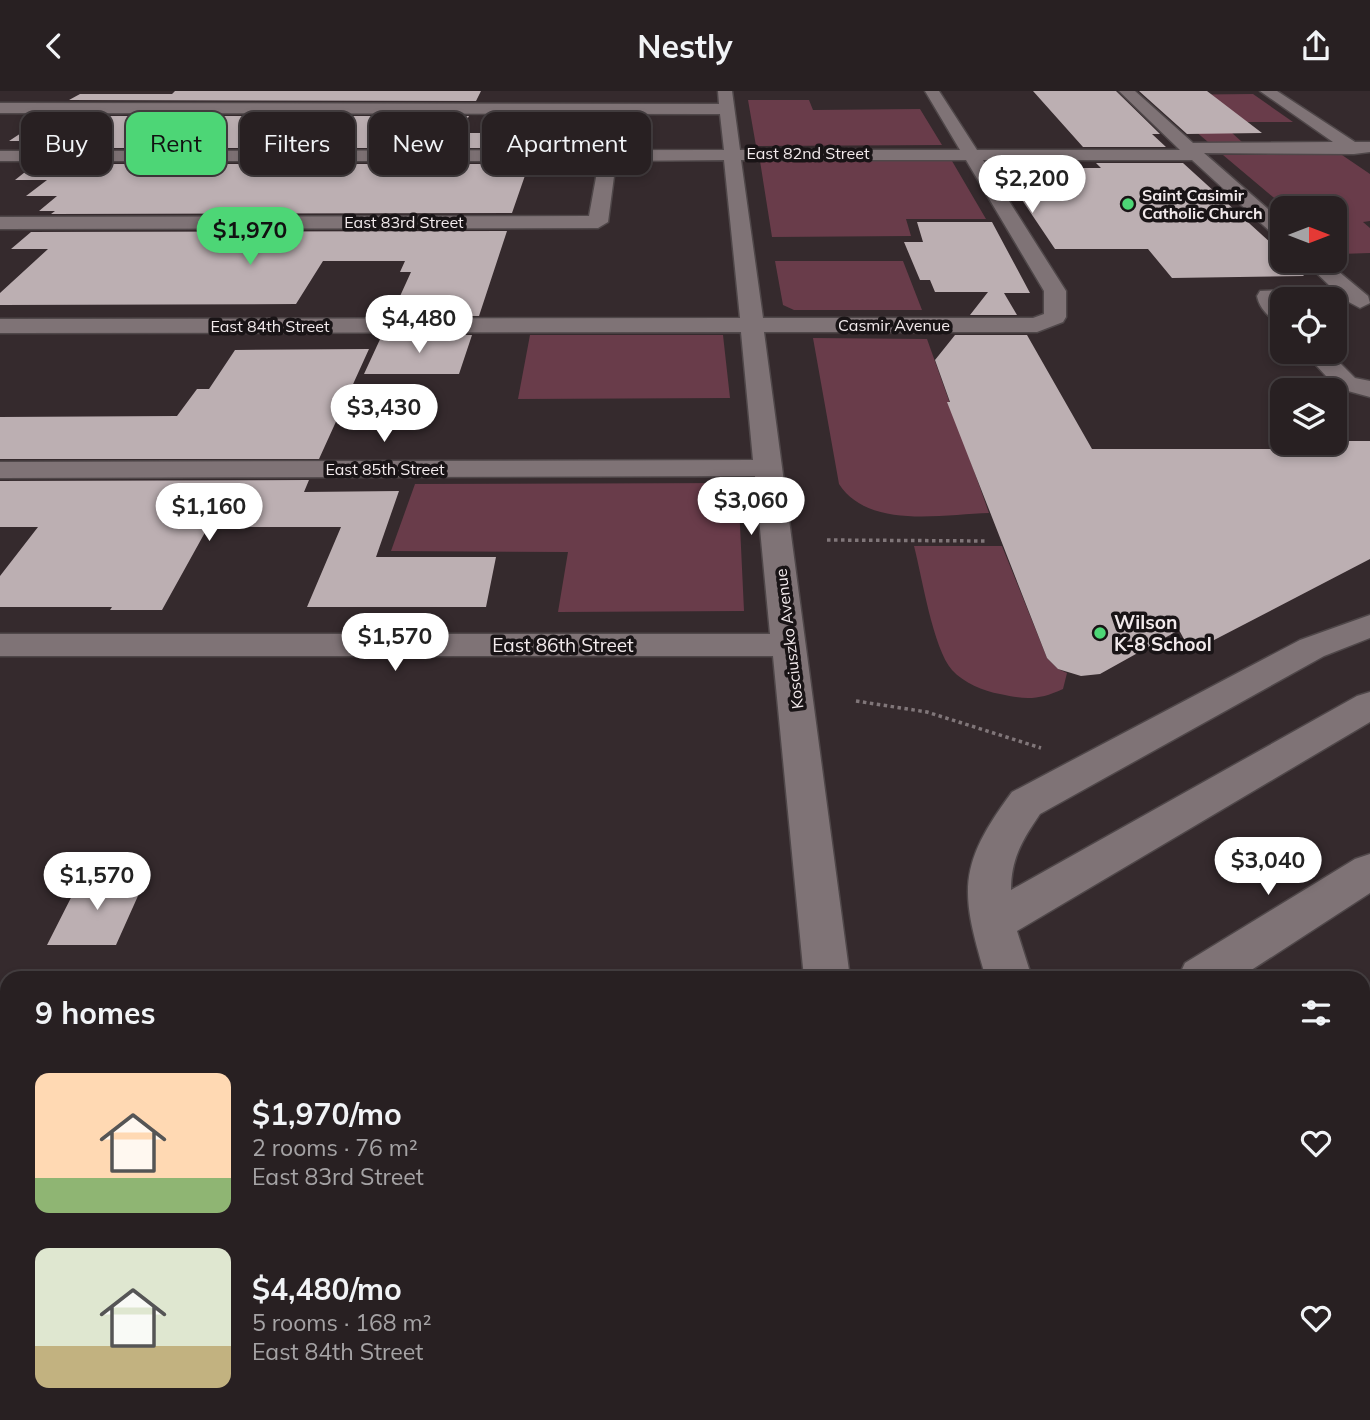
<!DOCTYPE html>
<html lang="en">
<head>
<meta charset="utf-8">
<style>
  body { margin:0; font-family:Mulish,sans-serif; background:#30282a; color:#f1f3f6; height:100vh; display:flex; flex-direction:column; font-size:26px; white-space:nowrap }
  * { box-sizing:border-box; margin:0 }
  p { font-size:23px; color:#a5a3a5 }
  .icon { flex:none; width:38px; height:38px; fill:none; stroke:currentColor; stroke-width:2; stroke-linecap:round; stroke-linejoin:round }
  .map { position:relative; flex:1; overflow:hidden }
  .details { position:absolute; left:0px; top:880px; width:1370px; height:450px; display:flex; flex-direction:column; background:#282022; border-radius:21px 21px 0 0; box-shadow:0 4px 10px #0003,0 0 0 2px #443e40 }
  .details>* { flex:none }
  .guide { position:absolute; left:21px; top:21px; width:700px; height:63px; display:flex; gap:14px }
  .needle { width:46px; rotate:90deg }
  .controls { position:absolute; left:1270px; top:105px; display:grid; gap:14px }
  .controls a { display:grid; place-items:center; width:77px; height:77px; border-radius:14px; background:#282022; box-shadow:0 4px 10px #0003,0 0 0 2px #443e40; font-size:35px }
  .price { position:absolute; translate:-50% -60px; padding:0 16px; border-radius:24px; background:#fff; color:#222; font-size:23px; line-height:46px; filter:drop-shadow(0 2px 4px #0008) }
  .price::after { content:''; position:absolute; left:50%; top:42px; width:21px; height:16px; margin-left:-10px; background:inherit; clip-path:polygon(0 0,100% 0,50% 100%) }
  .price.active { background:#4dd676; color:#111 }
  ul { padding:0; list-style:none }
  li { display:flex; align-items:center; gap:21px; height:175px; padding:0 35px }
  li span { display:grid; place-items:center; flex:none; width:196px; height:140px; border-radius:14px; color:#555 }
  li>.icon { margin-inline-start:auto }
  span .icon { width:84px; height:84px; fill:#fffc; stroke-width:1 }
  li b { font-size:30px }
  h2 { display:flex; justify-content:space-between; align-items:center; height:84px; padding:0 35px; font-size:30px }
  .chip { padding:0 24px; border-radius:14px; background:#282022; box-shadow:0 4px 10px #0003,0 0 0 2px #443e40; font-size:24px; line-height:63px }
  .chip.active { background:#4dd676; color:#111 }
  header { display:flex; justify-content:space-between; align-items:center; height:91px; padding:0 35px; background:#282022; font-size:32px; font-weight:700 }
  .map>svg:first-child { display:block }
  .green { fill:#693c4a }
  .building { fill:#bcafb2 }
  .lines { fill:none; stroke-linecap:round; stroke-linejoin:round }
  .minor-casing { stroke:#4f4749; stroke-width:3 }
  .path { stroke:#807679; stroke-width:3.5; stroke-dasharray:3.5 3.5; stroke-linecap:butt }
  .minor { fill:#7f7376; fill-rule:evenodd }
  .poi-dot { fill:#4dd676; stroke:#191416; stroke-width:2.5 }
  .labels { text-anchor:middle; dominant-baseline:central; stroke-width:7; stroke-linejoin:round; paint-order:stroke }
  .far-street-label { font-size:16px; fill:#f2eaec; stroke:#191416 }
  .far-poi-label { font-size:16px; font-weight:bold; fill:#f2eaec; stroke:#191416; text-anchor:start }
  .poi-label { font-size:19px; font-weight:bold; fill:#f2eaec; stroke:#191416; text-anchor:start }
  .street-label { font-size:19px; fill:#f2eaec; stroke:#191416 }
</style>
</head>
<body>
<header><svg class="icon" aria-label="back" viewBox="0 0 24 24"><path d="M15 5l-7 7 7 7"/></svg>Nestly<svg class="icon" aria-label="share" viewBox="0 0 24 24"><path d="M12 15V3M7 8l5-5 5 5M5 13v7h14v-7"/></svg></header>
<div class="map">
<svg width="1370" height="1329" viewBox="0 0 1370 1329">
  <rect width="100%" height="100%" fill="#352a2d"/>
  <path class="green" d="M1253,3l40,28h-73l22,20h-34l-55,-47z
    M748,9h61l4,10 107,-1 22,36 -186,1z
    M1223,64h119l28,19v47l-7,1 7,6v25l-30,1 -5,-4v-42h-49z
    M760,70h192l34,58h-80l5,17 -139,1z
    M775,170h128l19,49h-128l-11,-5z
    M530,244h193l7,63 -212,1z
    M813,247l114,1 62,174c-46,1 -120,17 -150,-29z
    M738,392l6,128 -186,1 10,-60 -177,-1 24,-67z
    M914,455h88l45,112 11,11 9,4 -4,16c-24,11 -37,11 -63,5 -17,-3 -36,-11 -48,-24 -19,-22 -30,-93 -38,-124z"/>
  <path class="building" d="M175,0h306l-5,10 -407,-1 11,-6h92z
    M1033,0h83l44,43h-8l14,13h-83z
    M1139,0h68l55,42 -75,1z
    M47,25h422l-9,17h79l-5,15h-480l10,-7h-55z
    M1096,72h87l100,91v7h7l14,15 -132,2 -24,-29h-93l-37,-55h3l-2,-3h7l-16,-23h91z
    M35,73h494l-17,49 -461,1 4,-3h-16l18,-15h-31l21,-16h-32z
    M917,131h75l38,71h-26l13,22h-47l18,-23h-53l-5,-12h-10l-16,-38h19z
    M507,140l-28,85h-88l20,-44h-11l5,-11h-82l-27,43 -296,1v-12l48,-44h-37l20,-17z
    M382,244h90l-13,39h-95z
    M955,244h72l65,114h183l-6,-8h101v118l-179,93 -12,-22 -79,44 -19,2 -23,-7 -11,-11 -100,-256h3l-15,-42z
    M369,258l-50,110h-319v-42l177,-1 20,-27h12l26,-39z
    M309,389l-5,12 95,-1 -23,66h120l-10,50h-179l34,-80h-133l-46,83h-52l2,-3h-112v-31l38,-49h-38v-46z
    M81,787h65l-30,67h-69z"/>
  <g class="lines">
    <g class="minor-casing">
      <path id="minor" d="M718,0h14l8,59h220l-35,-59h14l38,59h203l-61,-59h16l58,52 140,-1 -73,-51h17l78,51h15v10l-16,2 -150,-1 79,69v17l-7,-2 -84,-77h-209l83,131v26l-3,5 -26,10h-273l86,646h-46l-31,-322h-773v-22h770l-15,-158 -755,2v-16l753,-2 -12,-128 -741,1v-14l740,-1 -16,-158 -108,1 -8,61 -10,6 -598,1v-12l589,-1 10,-55h-599v-10l724,-1 -4,-36 -720,-1v-10l719,1zM741,69h225l78,131v23l-11,4h-270z
        M1304,170h22l42,35 2,7 -10,5 -13,-7 -12,-2h-52v25c-12,-3 -24,-16 -26,-28l3,-5 72,-3z
        M1304,261h25l26,26 15,3v16l-33,-9z
        M1370,524v23l-46,18 -284,158c-17,25 -29,44 -29,76l346,-194 13,-4v30l-353,209 15,47h-46c-26,-86 -29,-112 26,-186l288,-152z
        M1370,763v39l-131,85h-61l7,-15 170,-104z
        M0,927h7v46h-7z
        M747,1323h64l-2,6h-64z
        M926,1323h64l2,6h-64z"/>
    </g>
    <path class="path" d="M827,449l160,1
      M856,610l71,11 114,36"/>
    <use href="#minor" class="minor"/>
  </g>
  <g class="poi-dot">
    <circle cx="1128" cy="113" r="7"/>
    <circle cx="1100" cy="542" r="7"/>
  </g>
  <g class="labels">
    <g class="far-street-label">
      <text x="808" y="62">East 82nd Street</text>
      <text x="404" y="131">East 83rd Street</text>
      <text x="894" y="234">Casmir Avenue</text>
      <text x="270" y="235">East 84th Street</text>
      <text x="385" y="378">East 85th Street</text>
      <text transform="translate(789 548) rotate(-97)">Kosciuszko Avenue</text>
    </g>
    <g class="far-poi-label">
      <text x="1142" y="104">Saint Casimir<tspan x="1142" dy="18">Catholic Church</tspan></text>
    </g>
    <g class="poi-label">
      <text x="1114" y="531">Wilson<tspan x="1114" dy="22">K-8 School</tspan></text>
    </g>
    <g class="street-label">
      <text x="563" y="554">East 86th Street</text>
    </g>
  </g>
</svg>
<div class="controls">
<a><svg class="needle" viewBox="-14 -14 28 28"><path d="M0-13l5 13h-10z" fill="#e53935"/><path d="M0 13l5-13h-10z" fill="#a5a3a5"/></svg></a>
<a><svg class="icon" aria-label="locate" viewBox="0 0 24 24"><circle cx="12" cy="12" r="6"/><path d="M12 2v4M12 18v4M2 12h4M18 12h4"/></svg></a>
<a><svg class="icon" aria-label="layers" viewBox="0 0 24 24"><path d="M12 4l9 5-9 5-9-5zM3 14l9 5 9-5"/></svg></a>
</div>
<b class="price" style="left:1032px;top:124px">$2,200</b>
<b class="price active" style="left:250px;top:176px">$1,970</b>
<b class="price" style="left:419px;top:264px">$4,480</b>
<b class="price" style="left:384px;top:353px">$3,430</b>
<b class="price" style="left:751px;top:446px">$3,060</b>
<b class="price" style="left:209px;top:452px">$1,160</b>
<b class="price" style="left:395px;top:582px">$1,570</b>
<b class="price" style="left:1268px;top:806px">$3,040</b>
<b class="price" style="left:97px;top:821px">$1,570</b>
<div class="guide">
<a class="chip">Buy</a>
<a class="chip active">Rent</a>
<a class="chip">Filters</a>
<a class="chip">New</a>
<a class="chip">Apartment</a>
</div>
<section class="details">
<h2>9 homes<svg class="icon" aria-label="filters" viewBox="0 0 24 24"><path d="M4 7h16M4 17h16"/><circle cx="9" cy="7" r="2"/><circle cx="15" cy="17" r="2"/></svg></h2>
<ul>
<li><span style="background:linear-gradient(#ffd9b3 75%,#8fb573 0)"><svg class="icon" aria-label="home" viewBox="0 0 24 24"><path d="M3 11l9-7 9 7M6 9v11h12V9"/></svg></span><div><b>$1,970/mo</b><p>2 rooms · 76 m²</p><p>East 83rd Street</p></div><svg class="icon" aria-label="heart" viewBox="0 0 24 24"><path d="M12 20l-8-8c-3-5 5-10 8-4 3-6 11-1 8 4z"/></svg></li>
<li><span style="background:linear-gradient(#dfe7d0 70%,#c2b280 0)"><svg class="icon" aria-label="home" viewBox="0 0 24 24"><path d="M3 11l9-7 9 7M6 9v11h12V9"/></svg></span><div><b>$4,480/mo</b><p>5 rooms · 168 m²</p><p>East 84th Street</p></div><svg class="icon" aria-label="heart" viewBox="0 0 24 24"><path d="M12 20l-8-8c-3-5 5-10 8-4 3-6 11-1 8 4z"/></svg></li>
</ul>
</section>
</div>
</body>
</html>
